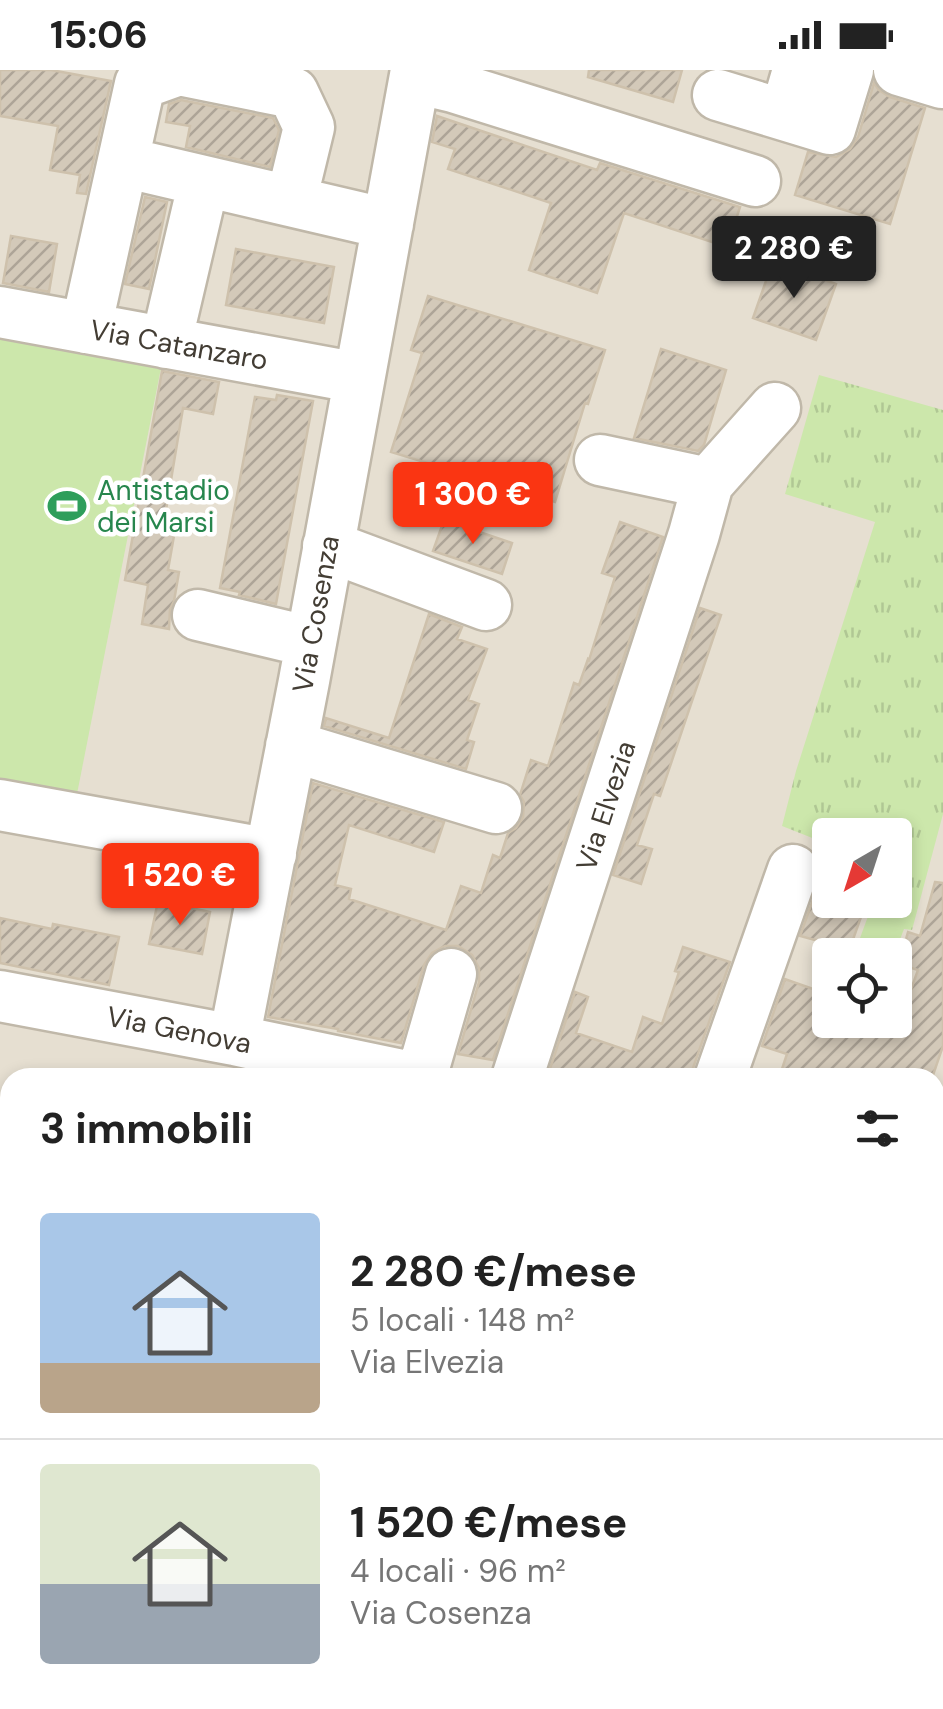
<!DOCTYPE html>
<html lang="it">
<head>
<meta charset="utf-8">
<style>
  body { margin:0; font-family:"DM Sans",sans-serif; background:#f6f6f6; color:#222; height:100vh; display:flex; flex-direction:column; font-size:38px; white-space:nowrap }
  * { box-sizing:border-box; margin:0 }
  p { font-size:32px; color:#767676 }
  .icon { flex:none; width:55px; height:55px; fill:none; stroke:currentColor; stroke-width:2; stroke-linecap:round; stroke-linejoin:round }
  .map { position:relative; flex:1; overflow:hidden }
  .sheet { position:absolute; left:0px; top:998px; width:945px; height:642px; display:flex; flex-direction:column; background:#fff; border-radius:30px 30px 0 0; box-shadow:0 5px 15px #0003 }
  .sheet>* { flex:none }
  .needle { width:65px; rotate:219deg }
  .controls { position:absolute; left:812px; top:748px; display:grid; gap:20px }
  .controls a { display:grid; place-items:center; width:100px; height:100px; border-radius:10px; background:#fff; box-shadow:0 5px 15px #0003; font-size:50px }
  .price { position:absolute; translate:-50% -85px; padding:0 22px; border-radius:10px; background:#fa3512; color:#fff; font-size:32px; line-height:65px; filter:drop-shadow(0 2px 5px #0008) }
  .price::after { content:''; position:absolute; left:50%; top:60px; width:30px; height:22px; margin-left:-15px; background:inherit; clip-path:polygon(0 0,100% 0,50% 100%) }
  .price.active { background:#222; color:#fff }
  ul { padding:0; list-style:none }
  li { display:flex; align-items:center; gap:30px; height:250px; padding:0 40px }
  li+li { border-top:2px solid #e0e0e0 }
  li span { display:grid; place-items:center; flex:none; width:280px; height:200px; border-radius:10px; color:#555 }
  li>.icon { margin-inline-start:auto }
  span .icon { width:120px; height:120px; fill:#fffc; stroke-width:1 }
  li b { font-size:42px }
  h2 { display:flex; justify-content:space-between; align-items:center; height:120px; padding:0 40px; font-size:42px }
  .status { display:flex; justify-content:space-between; align-items:center; height:70px; padding:0 50px; background:#fff; direction:ltr }
  .status svg { height:28px; fill:currentColor }
  .map>svg:first-child { display:block }
  .residential { fill:#e6dfd1; fill-rule:evenodd }
  .grass { fill:url(#grass-tufts) }
  .garden { fill:#cce7ab }
  .building { fill:url(#building-hatch); stroke:#cec1ac; stroke-width:2.5 }
  .lines { fill:none; stroke-linecap:round; stroke-linejoin:round }
  .minor-casing { stroke:#c0b8a9; stroke-width:55 }
  .major-casing { stroke:#e3bb60; stroke-width:60 }
  .minor { stroke:#fff; stroke-width:50 }
  .major { stroke:#fede90; stroke-width:55 }
  .labels { text-anchor:middle; dominant-baseline:central; stroke-width:9; stroke-linejoin:round; paint-order:stroke }
  .street-label { font-size:28px; fill:#433d34; stroke:#fff }
  .leisure-label { font-size:28px; fill:#27864d; stroke:#fff; text-anchor:start }
</style>
</head>
<body>
<div class="status"><b>15:06</b><svg viewBox="0 0 49 12"><path d="M0 12V9h3v3zM5 12V6h3v6zM10 12V3h3v9zM15 12V0h3v12zM26 1h20v11H26zM47 4h2v5h-2z"/></svg></div>
<div class="map">
<svg width="943" height="1639" viewBox="0 0 943 1639">
  <defs>
    <pattern id="grass-tufts" width="24" height="20" patternUnits="userSpaceOnUse" patternTransform="scale(2.5)"><rect width="24" height="20" fill="#cce7ab"/><path d="M3 7l-1-3M5 7V3M7 7l1-3M15 17l-1-3M17 17v-4M19 17l1-3" fill="none" stroke="#b0c794"/></pattern>
    <pattern id="building-hatch" width="6" height="6" patternUnits="userSpaceOnUse" patternTransform="scale(2.5)"><rect width="6" height="6" fill="#d3c9b9"/><path d="M-1 1l2-2M0 6l6-6M5 7l2-2" fill="none" stroke="#ada497"/></pattern>
  </defs>
  <rect width="100%" height="100%" fill="#f2ede3"/>
  <path class="residential" d="M0,0h943v1639h-943zM830,765h65v65h-65zM830,885h65v65h-65zM10,1008h925v622h-925z"/>
  <path class="grass" d="M819,305l124,35v404l-31,116 -8,-1 -8,21 -36,-12 14,-38h21v-65h-65v10l-48,-19 14,-55 79,-249 -90,-28z"/>
  <path class="garden" d="M0,266l161,32 -85,431 -76,-15z"/>
  <path class="building" d="M0,0h51l60,11 -25,113 -9,-1 3,-18 -30,-5 8,-44 -58,-10z
    M589,0h93l-9,32 -85,-25z
    M874,13l5,7 11,7 35,11 -35,116 -95,-29 13,-43 28,5 14,-8 8,-12z
    M181,30l92,18 6,12 -9,37 -84,-20 4,-21 -24,-4 3,-18z
    M437,46l160,54 3,-7 140,44 -13,40 -103,-34 -27,80 -68,-23 22,-67 -103,-34 7,-20 -23,-7z
    M145,127l22,5 -18,87 -24,-5z
    M11,166l46,8 -8,48 -46,-9z
    M236,179l98,18 -10,56 -98,-18z
    M773,191l63,23 -20,56 -63,-22z
    M428,226l177,54 -17,54 -3,-1 -30,99 -164,-50 31,-99 -11,-3z
    M661,279l65,21 -22,75 -6,6 -64,-13z
    M162,301l57,11 -6,32 -30,-6 -20,120 12,2 -7,40 11,2 -5,29 -4,8 -1,20 -27,-5 6,-39 -23,-5z
    M277,325l36,6 -37,203 -37,-9 1,-3 -20,-4 35,-191 21,3z
    M444,450l68,23 -10,31 -69,-23z
    M620,452l43,15 -170,523 -35,-6 21,-72v-14l-7,-13 -14,-9h-13l-13,7 -8,12 -23,78 -63,-12v-2l-70,-12 45,-234 131,39 -10,30 -85,-27 -14,60 16,4 -2,10 97,31 15,-44 20,7 12,-38 7,3 8,-25 8,-5 7,-11 1,-15 -4,-7 11,-35 17,6 26,-83 5,2 9,-26 1,1 26,-83 -13,-4z
    M700,538l21,7 -61,181 -6,-2 -17,51 15,4 -11,35 -28,-9z
    M429,544l33,13 -5,12 30,10 -19,51 11,4 -12,36 7,2 -8,27 -142,-43 2,-8 63,20z
    M821,797l9,4v29h37l-17,48 -20,-7v3l-30,-8 20,-56z
    M935,812l8,1v163l-11,32h-153l8,-24 -25,-8 23,-67 45,16v25h70l18,-50 -19,-6 9,-32 12,4z
    M158,831l52,11 -8,42 -53,-10z
    M0,848l52,11 1,-5 66,13 -10,48 -109,-22z
    M683,877l47,15 -37,106 -1,10h-145l28,-86 13,5 -12,36 56,19 11,-35 19,7 17,-52 -4,-1z"/>
  <g class="lines">
    <g class="minor-casing">
      <path id="minor" d="M899,0l43,13
        M415,8l38,9 302,94
        M718,25l112,34 18,-59
        M785,45l13,-45
        M123,92l265,62
        M0,242l359,66
        M86,258l54,-244 39,-14 114,23 16,34 -18,74
        M166,273l38,-162
        M600,390l108,23
        M328,476l158,59
        M198,545l92,22 21,3
        M291,676l205,62
        M0,735l271,49
        M0,926l234,44 182,38
        M234,970l70,-359 112,-611
        M421,1008l30,-104
        M517,1008l177,-544 14,-51 67,-75
        M720,1008l73,-208
        M935,1087l8,-27
        M935,1621l8,2
        M809,1630l34,9
        M131,1639l2,-9
        M448,1639l2,-9
        M732,1639l2,-9"/>
    </g>
    <g class="major-casing">
      <path id="major" d="M0,1266l10,2
        M935,1448l8,1"/>
    </g>
    <use href="#minor" class="minor"/>
    <use href="#major" class="major"/>
  </g>
  <defs>
    <g id="stadium-bare" transform="scale(3)"><path d="M0-5a6.5 5 0 1 0 0 10a6.5 5 0 1 0 0-10ZM-3.5-1.8h7v3.6h-7Z" fill="#2e9e5b" stroke="#fff" stroke-width="2.5" paint-order="stroke"/></g>
  </defs>
  <g fill-rule="evenodd">
    <use href="#stadium-bare" x="67" y="436"/>
  </g>
  <g class="labels">
    <g class="street-label">
      <text transform="translate(179 275) rotate(10)">Via Catanzaro</text>
      <text transform="translate(316 544) rotate(-80)">Via Cosenza</text>
      <text transform="translate(606 736) rotate(-72)">Via Elvezia</text>
      <text transform="translate(179 960) rotate(11)">Via Genova</text>
    </g>
    <g class="leisure-label">
      <text x="97" y="420">Antistadio<tspan x="97" dy="32">dei Marsi</tspan></text>
    </g>
  </g>
</svg>
<div class="controls">
<a><svg class="needle" viewBox="-14 -14 28 28"><path d="M0-13l5 13h-10z" fill="#e53935"/><path d="M0 13l5-13h-10z" fill="#767676"/></svg></a>
<a><svg class="icon" aria-label="locate" viewBox="0 0 24 24"><circle cx="12" cy="12" r="6"/><path d="M12 2v4M12 18v4M2 12h4M18 12h4"/></svg></a>
</div>
<b class="price active" style="left:794px;top:231px">2 280 €</b>
<b class="price" style="left:473px;top:477px">1 300 €</b>
<b class="price" style="left:180px;top:858px">1 520 €</b>
<section class="sheet">
<h2>3 immobili<svg class="icon" aria-label="filters" viewBox="0 0 24 24"><path d="M4 7h16M4 17h16"/><circle cx="9" cy="7" r="2"/><circle cx="15" cy="17" r="2"/></svg></h2>
<ul>
<li><span style="background:linear-gradient(#a9c7e8 75%,#b9a48a 0)"><svg class="icon" aria-label="home" viewBox="0 0 24 24"><path d="M3 11l9-7 9 7M6 9v11h12V9"/></svg></span><div><b>2 280 €/mese</b><p>5 locali · 148 m²</p><p>Via Elvezia</p></div></li>
<li><span style="background:linear-gradient(#dfe7d0 60%,#9aa5b1 0)"><svg class="icon" aria-label="home" viewBox="0 0 24 24"><path d="M3 11l9-7 9 7M6 9v11h12V9"/></svg></span><div><b>1 520 €/mese</b><p>4 locali · 96 m²</p><p>Via Cosenza</p></div></li>
</ul>
</section>
</div>
</body>
</html>
